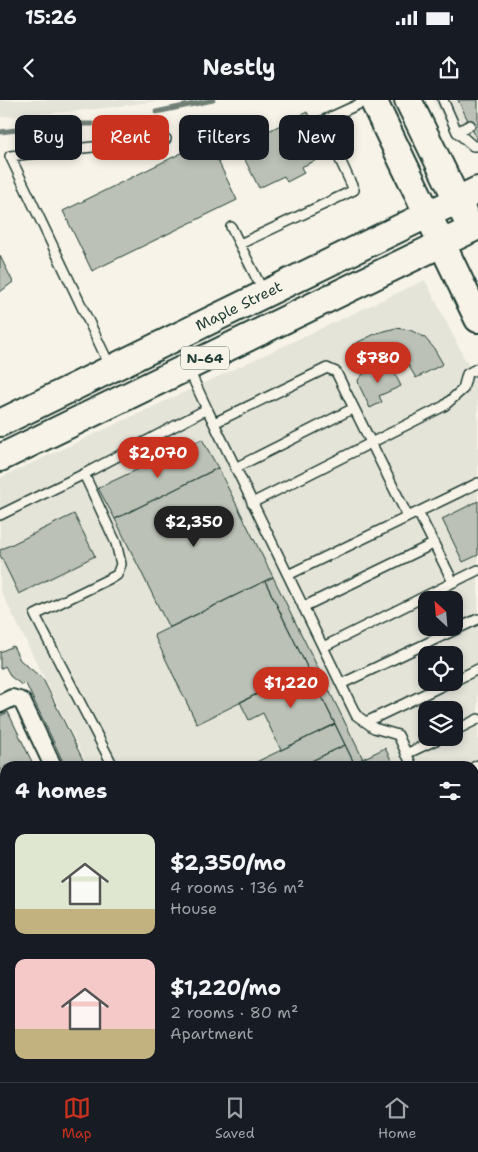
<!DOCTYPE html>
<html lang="en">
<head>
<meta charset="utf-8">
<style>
  body { margin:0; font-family:"Shantell Sans",sans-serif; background:#242831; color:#f1f3f6; height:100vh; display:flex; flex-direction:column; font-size:19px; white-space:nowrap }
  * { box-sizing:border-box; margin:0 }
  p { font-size:16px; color:#9ea1a6 }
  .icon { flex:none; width:28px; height:28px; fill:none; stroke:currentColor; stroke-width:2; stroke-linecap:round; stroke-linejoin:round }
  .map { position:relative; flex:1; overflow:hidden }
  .panel { position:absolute; left:0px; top:661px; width:479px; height:321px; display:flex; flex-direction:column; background:#171b24; border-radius:15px 15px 0 0; box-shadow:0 2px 8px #0003 }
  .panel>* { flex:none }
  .top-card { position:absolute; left:15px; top:15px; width:449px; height:45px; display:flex; gap:10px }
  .needle { width:32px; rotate:334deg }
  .buttons { position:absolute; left:418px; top:491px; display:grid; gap:10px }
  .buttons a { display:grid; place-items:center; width:45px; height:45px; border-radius:10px; background:#171b24; box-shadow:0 2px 8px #0003; font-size:25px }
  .price { position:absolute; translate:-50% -42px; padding:0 11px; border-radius:18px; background:#c8321e; color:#fff; font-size:16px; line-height:32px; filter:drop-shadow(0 1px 2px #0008) }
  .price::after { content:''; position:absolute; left:50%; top:30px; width:15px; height:11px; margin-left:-8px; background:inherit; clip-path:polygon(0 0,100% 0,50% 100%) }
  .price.current { background:#222; color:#fff }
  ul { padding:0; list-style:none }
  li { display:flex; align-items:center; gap:15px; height:125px; padding:0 15px }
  li span { display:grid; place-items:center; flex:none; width:140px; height:100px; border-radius:10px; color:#555 }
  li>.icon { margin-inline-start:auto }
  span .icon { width:60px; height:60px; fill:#fffc; stroke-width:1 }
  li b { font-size:21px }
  h2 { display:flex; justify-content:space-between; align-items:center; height:60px; padding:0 15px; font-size:21px }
  .chip { padding:0 18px; border-radius:10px; background:#171b24; box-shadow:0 2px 8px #0003; font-size:18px; line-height:45px }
  .chip.current { background:#c8321e; color:#fff }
  .status { display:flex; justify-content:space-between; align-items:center; height:35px; padding:0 25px; background:#171b24; direction:ltr }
  .status svg { height:14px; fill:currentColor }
  header { display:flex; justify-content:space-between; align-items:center; height:65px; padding:0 15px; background:#171b24; font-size:22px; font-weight:700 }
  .dock { display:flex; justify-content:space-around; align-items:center; height:70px; border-top:1px solid #363941; background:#171b24; font-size:14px; color:#9ea1a6 }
  .dock a { display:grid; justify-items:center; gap:2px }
  .dock .current { color:#c8321e }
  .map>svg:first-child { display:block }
  .built { fill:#e5e4d9; fill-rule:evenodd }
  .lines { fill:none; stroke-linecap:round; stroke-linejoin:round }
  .stream { stroke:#6f8077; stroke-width:5 }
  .building { fill:#bbc1b6; stroke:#1f3d34 }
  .service-casing { stroke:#1f3d34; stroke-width:12 }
  .minor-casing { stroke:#1f3d34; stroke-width:20 }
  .primary-casing { stroke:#1f3d34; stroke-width:30 }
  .service { stroke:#f7f3e8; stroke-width:9 }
  .minor { stroke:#f7f3e8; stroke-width:16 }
  .primary { stroke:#f7f3e8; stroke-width:26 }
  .labels { text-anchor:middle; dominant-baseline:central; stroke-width:4; stroke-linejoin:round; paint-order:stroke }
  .shield { fill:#f7f3e8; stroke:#60746a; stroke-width:1 }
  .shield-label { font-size:14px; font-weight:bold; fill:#1f3d34 }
  .street-label { font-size:15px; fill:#1f3d34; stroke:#f7f3e8 }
</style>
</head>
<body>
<div class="status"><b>15:26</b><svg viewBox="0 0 49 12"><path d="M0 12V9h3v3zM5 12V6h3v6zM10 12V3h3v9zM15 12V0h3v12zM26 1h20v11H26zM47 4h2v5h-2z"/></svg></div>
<header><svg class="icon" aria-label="back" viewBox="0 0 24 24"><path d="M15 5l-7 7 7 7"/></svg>Nestly<svg class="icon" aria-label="share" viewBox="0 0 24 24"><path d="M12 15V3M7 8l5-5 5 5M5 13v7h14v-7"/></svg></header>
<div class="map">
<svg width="478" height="982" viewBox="0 0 478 982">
  <rect width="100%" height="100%" fill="#f7f3e8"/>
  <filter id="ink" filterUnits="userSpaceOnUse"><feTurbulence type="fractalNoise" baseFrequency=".02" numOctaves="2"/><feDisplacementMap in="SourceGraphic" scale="10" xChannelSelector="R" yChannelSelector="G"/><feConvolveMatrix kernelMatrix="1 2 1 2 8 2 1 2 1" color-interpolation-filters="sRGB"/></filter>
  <g filter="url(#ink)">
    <path class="built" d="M0,0h165l-76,10 -89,7z
      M433,0h45v52l-13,-3 -9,-9z
      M425,180l53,105v648l-4,2v-269h-386l-88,-177v-111zM426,500h28v28h-28zM426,555h28v27h-28zM426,610h28v28h-28z
      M296,978h86l-10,4h-58z"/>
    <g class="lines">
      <path class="stream" d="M156,12l57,-12
        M0,32l64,-8h28"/>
    </g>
    <path class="building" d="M458,0h20v41z
      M307,12l21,43 -27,12 3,6 -17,9 -3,-6 -25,12 -21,-42z
      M208,40l29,60 -145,71 -29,-60z
      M0,156l13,26 -13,10z
      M396,228l14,2 14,7 9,10 10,17 -27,14 -9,-15 -5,-3 -10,1 -26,12 -14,-28 25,-12z
      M389,262l12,24 -22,10 3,6 -12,6 -11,-23 -1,-5 5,-6z
      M202,339l16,29 -103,51 -17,-31z
      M218,368l55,109 -104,51 -54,-109z
      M478,401v54l-15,7 -21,-43z
      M74,414l21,42 -76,38 -19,-39v-5z
      M273,477l90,182 -9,4 -89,-182z
      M265,481l43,88 -111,55 -43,-89z
      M13,546l7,14 23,19 43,87h-21l-39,-82 -2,-1 -2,2 -11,-8 -6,-11 -5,3v-17z
      M308,569l27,55 -54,26 -18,-37 -14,7 -9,-18z
      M8,612l26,54h-29v53l-5,-11v-92z
      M335,624l10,21 -44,21h-53z
      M345,645l9,18 31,-15 9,18h-93z
      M474,825l4,9v63l-4,2z
      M0,912l5,10v28l-5,3z
      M5,973v5h27l2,4h-34v-7z
      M444,978h27l2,4h-38z"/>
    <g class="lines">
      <g class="service-casing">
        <path id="service" d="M443,0l14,32 16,14h5
          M457,32l13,-7
          M231,127l32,64
          M240,144l114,-54 -32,-69 46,-21
          M110,266l-100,-210 156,-17
          M207,309l149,306 18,13 24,7 14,31
          M214,323l113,-55 9,4 72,145
          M235,368l119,-60
          M84,374l32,69 5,21 -4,11 -82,40 78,151
          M252,403l192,-97 19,-17 4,-15 11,-6
          M418,412l35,70
          M0,415l84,-41 123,-65 -19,-41
          M288,475l190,-92
          M303,507l130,-63
          M323,547l155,-77
          M454,581l24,-12
          M341,584l137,-65
          M366,622l84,-40
          M454,631l24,-12
          M406,654l34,-16
          M474,667l4,-2
          M474,708l4,-2
          M474,761l4,-2
          M474,803l4,10
          M474,915l4,-2"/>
      </g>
      <g class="minor-casing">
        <path id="minor" d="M0,604l12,-6 10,3 31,65
          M0,762l5,-3
          M0,811l5,10
          M81,978l2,4
          M134,982l7,-4"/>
      </g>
      <g class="primary-casing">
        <path id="primary" d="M373,0l105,219
          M408,0l57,116
          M0,323l478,-233
          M0,358l478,-232"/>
      </g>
      <use href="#service" class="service"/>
      <use href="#minor" class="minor"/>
      <use href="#primary" class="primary"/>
    </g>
  </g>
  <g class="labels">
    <rect class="shield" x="181" y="246.5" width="48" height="23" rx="4"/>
    <g class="shield-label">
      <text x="205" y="258">N-64</text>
    </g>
    <g class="street-label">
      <text transform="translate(239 206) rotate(-26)">Maple Street</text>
    </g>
  </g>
</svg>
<div class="buttons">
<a><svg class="needle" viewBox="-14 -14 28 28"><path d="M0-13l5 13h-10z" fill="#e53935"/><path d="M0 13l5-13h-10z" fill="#9ea1a6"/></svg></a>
<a><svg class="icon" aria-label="locate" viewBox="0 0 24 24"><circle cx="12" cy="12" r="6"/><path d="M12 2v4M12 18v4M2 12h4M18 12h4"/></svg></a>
<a><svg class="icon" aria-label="layers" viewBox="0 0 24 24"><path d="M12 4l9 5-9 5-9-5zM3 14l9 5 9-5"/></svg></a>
</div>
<b class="price" style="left:378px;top:284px">$780</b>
<b class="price" style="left:158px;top:379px">$2,070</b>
<b class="price current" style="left:194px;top:448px">$2,350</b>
<b class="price" style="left:291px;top:609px">$1,220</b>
<div class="top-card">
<a class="chip">Buy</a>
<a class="chip current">Rent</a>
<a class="chip">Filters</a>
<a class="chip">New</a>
</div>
<section class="panel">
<h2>4 homes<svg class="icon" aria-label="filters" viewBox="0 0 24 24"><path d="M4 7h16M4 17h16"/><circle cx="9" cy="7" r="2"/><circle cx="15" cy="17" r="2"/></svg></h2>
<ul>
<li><span style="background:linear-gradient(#dfe7d0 75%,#c2b280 0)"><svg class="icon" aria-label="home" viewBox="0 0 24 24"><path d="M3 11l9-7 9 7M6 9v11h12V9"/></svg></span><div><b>$2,350/mo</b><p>4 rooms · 136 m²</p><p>House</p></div></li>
<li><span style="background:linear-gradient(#f6c9c9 70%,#c2b280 0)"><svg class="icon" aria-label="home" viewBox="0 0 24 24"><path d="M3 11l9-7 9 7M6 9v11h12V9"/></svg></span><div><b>$1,220/mo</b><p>2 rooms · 80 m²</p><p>Apartment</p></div></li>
</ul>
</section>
</div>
<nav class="dock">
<a class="current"><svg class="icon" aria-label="map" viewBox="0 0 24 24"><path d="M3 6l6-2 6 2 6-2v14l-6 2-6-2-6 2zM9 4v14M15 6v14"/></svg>Map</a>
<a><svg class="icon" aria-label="saved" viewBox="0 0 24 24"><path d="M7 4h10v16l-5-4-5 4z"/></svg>Saved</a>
<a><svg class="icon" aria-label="home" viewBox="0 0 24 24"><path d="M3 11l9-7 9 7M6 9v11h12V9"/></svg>Home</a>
</nav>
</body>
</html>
